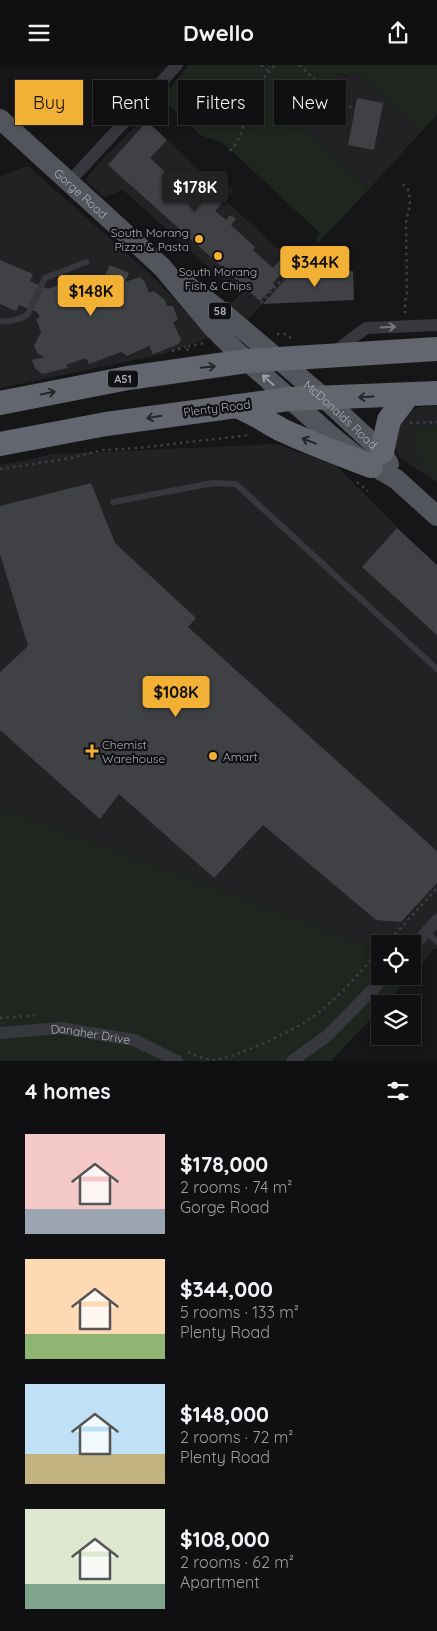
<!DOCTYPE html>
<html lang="en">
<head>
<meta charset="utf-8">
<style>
  body { margin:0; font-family:Quicksand,sans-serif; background:#19191b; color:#f1f3f6; height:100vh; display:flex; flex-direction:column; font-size:19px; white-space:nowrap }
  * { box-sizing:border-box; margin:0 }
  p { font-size:16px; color:#9c9d9f }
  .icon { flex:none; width:28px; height:28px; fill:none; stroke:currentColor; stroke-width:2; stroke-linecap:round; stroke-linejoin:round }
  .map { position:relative; height:996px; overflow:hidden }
  .details { display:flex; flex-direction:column; background:#101012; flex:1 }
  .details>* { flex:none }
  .guide { position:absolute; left:15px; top:15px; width:408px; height:45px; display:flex; gap:10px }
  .fabs { position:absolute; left:371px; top:870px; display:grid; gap:10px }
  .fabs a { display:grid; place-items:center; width:50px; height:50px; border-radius:0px; background:#101012; box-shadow:0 2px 8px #0003,0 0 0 1px #303032; font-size:25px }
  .price { position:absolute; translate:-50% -42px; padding:0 11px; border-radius:5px; background:#f2b134; color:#111; font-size:16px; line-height:32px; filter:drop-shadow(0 1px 2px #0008) }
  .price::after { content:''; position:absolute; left:50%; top:30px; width:15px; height:11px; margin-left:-8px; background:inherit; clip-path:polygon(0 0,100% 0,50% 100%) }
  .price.current { background:#222; color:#fff }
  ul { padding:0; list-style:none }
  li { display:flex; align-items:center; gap:15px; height:125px; padding:0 25px }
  li span { display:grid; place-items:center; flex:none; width:140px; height:100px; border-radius:0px; color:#555 }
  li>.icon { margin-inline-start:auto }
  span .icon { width:60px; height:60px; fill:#fffc; stroke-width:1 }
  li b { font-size:21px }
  h2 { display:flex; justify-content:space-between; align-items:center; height:60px; padding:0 25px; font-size:21px }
  .pill { padding:0 18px; border-radius:0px; background:#101012; box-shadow:0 2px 8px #0003,0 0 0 1px #303032; font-size:18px; line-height:45px }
  .pill.current { background:#f2b134; color:#111 }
  header { display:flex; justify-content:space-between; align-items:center; height:65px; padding:0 25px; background:#101012; font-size:22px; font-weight:700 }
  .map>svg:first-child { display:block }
  .built { fill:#222225 }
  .green { fill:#1e261f }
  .building { fill:#404145 }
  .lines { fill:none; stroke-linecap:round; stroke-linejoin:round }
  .path { stroke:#3d3f44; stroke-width:2.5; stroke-dasharray:2.5 4; stroke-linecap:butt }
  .lane { stroke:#37383d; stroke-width:6 }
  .street { stroke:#37383d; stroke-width:12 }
  .primary { stroke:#53555c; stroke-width:20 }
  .highway { stroke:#63666e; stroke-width:24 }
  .oneway { stroke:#757881 }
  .oneway2 { stroke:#26262a }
  .oneway3 { stroke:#979ba6 }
  .poi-dot { fill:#f2b134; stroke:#111113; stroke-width:2 }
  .labels { text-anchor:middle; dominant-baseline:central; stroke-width:4.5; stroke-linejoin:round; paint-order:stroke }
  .shield { fill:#111113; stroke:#7b7e86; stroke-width:1 }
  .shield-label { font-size:11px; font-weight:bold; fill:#a8adb8 }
  .street-label { font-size:12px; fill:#a8adb8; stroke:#111113 }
  .poi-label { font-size:12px; fill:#a8adb8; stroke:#111113; text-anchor:start }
</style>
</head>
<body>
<header><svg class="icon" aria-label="menu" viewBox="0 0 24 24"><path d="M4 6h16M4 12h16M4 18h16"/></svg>Dwello<svg class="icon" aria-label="share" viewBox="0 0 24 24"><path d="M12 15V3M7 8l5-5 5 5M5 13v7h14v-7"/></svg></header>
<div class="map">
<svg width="437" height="996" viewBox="0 0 437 996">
  <rect width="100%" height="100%" fill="#161618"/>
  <path class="built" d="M358,9l64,57 -52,57 -78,-69 39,-44z
    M143,53l65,60 10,-2 16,14 -9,10 72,66 -52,57 -17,-15 11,-13 -116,-105 -19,7 -19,-17 15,-18z
    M28,101l121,107 63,64 -49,17 -163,34v-212z
    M437,341v76l-35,-22 -5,-7 -3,-8v-14l15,-20 12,-4z
    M277,379l58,21 102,102v382l-2,-1 -14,17 -8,-3 -1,-18h-32v6l-380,-143v-342l54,-11z"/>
  <path class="green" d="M189,0h248v50l-15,16 -64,-57 -27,1 -39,44 78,69 -51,54 -4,-3 5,-6 -97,-90 -23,-8 -33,-32v-12z
    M437,361v51l-20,-19 -3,-28z
    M0,742l380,143v26h30l-25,28h-5v5l-49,52h-331z"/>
  <path class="building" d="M357,33l26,5 -9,47 -26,-5z
    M147,56l20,19 -17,18 40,37 16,-17 10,9 -2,2 11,11 -10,11 11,9 4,-5 6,4 -5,6 24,22 -2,3 20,18 9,-10 7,7 -16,18 2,3 -15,15 -152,-136z
    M0,195l33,14 -3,7 18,8 29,-12 11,5 17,-7 5,-10 19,8 -4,9 15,-5 5,5 4,11 5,-2 11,9 2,6h6l5,14 -5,2 8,17 -2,5 -26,10 -4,-8 -22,10 -6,-4 -32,12 -3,-6 -20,7 2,3 -26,6 -7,-6 -3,-8 13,-3 -7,-3 -4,-8 7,-14 -5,-13 4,-2 -3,-5 -18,-7 -3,6 -16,-7z
    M353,206l1,29 -91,4 26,-29z
    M91,418l24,60 81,75 -8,9 249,224v32l-36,39 -25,-2 -113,-95 -49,53 -95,-84 -19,25 -100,-89v-58l28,-26 -28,-92v-48z
    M397,463l40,37v70l-75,-68z"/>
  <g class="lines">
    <path class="path" d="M261,0l8,7
      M299,0l29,26 27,19
      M230,86c9,-10 14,-21 14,-34 0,-6 -2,-11 0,-16l31,-36
      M403,119l6,7 1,14 -4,17 1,73 -2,6v12
      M261,238l48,-52
      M277,269h9l6,5
      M172,286l14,-4
      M188,286l-2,-4 18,-4
      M410,358l27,-1
      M0,404l71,-11 31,-8 36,-2 112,-13
      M357,417l11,9
      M386,879l51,-56
      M0,953l39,-3
      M188,987c7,4 17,7 25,8 17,0 77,-28 92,-38 29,-18 52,-47 75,-72"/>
    <path class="lane" d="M0,256c9,1 21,-1 28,-7l17,-36 41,-16
      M113,437l100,-19 23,1 201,185
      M427,867l10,10"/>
    <g class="street">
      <path d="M69,117l108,-117"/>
      <path d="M334,287l32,-24 71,-3"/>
      <path d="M412,883l25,-28"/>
      <path id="s1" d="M0,968l61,-5 73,12 43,21"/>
      <path d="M292,996l35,-25 59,-60"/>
    </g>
    <g class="primary">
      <path id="s2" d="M0,54l162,148 52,62 21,21 93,83 28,23 40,23 41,37"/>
      <path id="s3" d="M187,220l40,31 96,81 59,55 7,12"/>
    </g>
    <path class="highway" d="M0,338l128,-25 119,-17 190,-12
      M236,341c18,6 31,17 48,25 28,13 58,24 87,35
      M0,379l106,-20 183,-25 148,-6
      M382,387l7,-32 19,-25"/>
  </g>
  <defs><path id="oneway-shaft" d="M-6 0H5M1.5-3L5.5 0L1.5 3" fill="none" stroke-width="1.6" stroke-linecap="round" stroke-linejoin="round" transform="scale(1.25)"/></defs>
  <use class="oneway" href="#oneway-shaft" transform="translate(388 262) rotate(-3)"/>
  <g class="oneway2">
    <use href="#oneway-shaft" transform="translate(208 302) rotate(-6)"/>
    <use href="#oneway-shaft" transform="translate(48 328) rotate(-11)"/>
    <use href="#oneway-shaft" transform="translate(366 332) rotate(177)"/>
    <use href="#oneway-shaft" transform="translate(154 352) rotate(171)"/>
    <use href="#oneway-shaft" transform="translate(309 376) rotate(-159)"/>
  </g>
  <use class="oneway3" href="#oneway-shaft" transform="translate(268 315) rotate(-138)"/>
  <g class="poi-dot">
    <circle cx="199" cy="174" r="5"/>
    <circle cx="218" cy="191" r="5"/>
    <path d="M89.5 678.5h5v5h5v5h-5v5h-5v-5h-5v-5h5z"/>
    <circle cx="213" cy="691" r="5"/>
  </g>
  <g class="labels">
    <g class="shield">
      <rect x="209" y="237.5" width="22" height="17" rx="4"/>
      <rect x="108" y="305.5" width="30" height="17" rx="4"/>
    </g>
    <g class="shield-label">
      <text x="220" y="246">58</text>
      <text x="123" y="314">A51</text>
    </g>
    <g class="street-label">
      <text stroke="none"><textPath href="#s2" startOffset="110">Gorge Road</textPath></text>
      <text transform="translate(217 343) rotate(-7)">Plenty Road</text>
      <text stroke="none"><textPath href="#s3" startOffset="201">McDonalds Road</textPath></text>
      <text stroke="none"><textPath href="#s1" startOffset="91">Danaher Drive</textPath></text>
    </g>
    <g class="poi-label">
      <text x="189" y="167" text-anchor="end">South Morang<tspan x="189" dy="14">Pizza &amp; Pasta</tspan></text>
      <text x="218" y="206" text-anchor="middle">South Morang<tspan x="218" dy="14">Fish &amp; Chips</tspan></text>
      <text x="102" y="679">Chemist<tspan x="102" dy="14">Warehouse</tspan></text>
      <text x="223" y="691">Amart</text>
    </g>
  </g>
</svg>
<div class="fabs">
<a><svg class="icon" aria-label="locate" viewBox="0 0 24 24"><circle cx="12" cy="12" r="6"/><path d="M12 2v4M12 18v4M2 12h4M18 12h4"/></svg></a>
<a><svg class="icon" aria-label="layers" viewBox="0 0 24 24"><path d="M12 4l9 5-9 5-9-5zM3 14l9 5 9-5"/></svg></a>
</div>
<b class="price current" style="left:195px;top:148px">$178K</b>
<b class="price" style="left:315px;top:223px">$344K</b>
<b class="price" style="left:91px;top:252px">$148K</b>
<b class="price" style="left:176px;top:653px">$108K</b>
<div class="guide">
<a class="pill current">Buy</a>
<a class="pill">Rent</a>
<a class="pill">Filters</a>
<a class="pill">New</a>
</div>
</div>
<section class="details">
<h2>4 homes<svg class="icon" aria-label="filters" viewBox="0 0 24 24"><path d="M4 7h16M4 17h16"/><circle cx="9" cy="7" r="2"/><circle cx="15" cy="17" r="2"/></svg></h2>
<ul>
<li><span style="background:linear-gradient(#f6c9c9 75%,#9aa5b1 0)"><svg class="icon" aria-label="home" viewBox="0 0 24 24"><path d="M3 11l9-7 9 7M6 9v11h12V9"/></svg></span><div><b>$178,000</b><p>2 rooms · 74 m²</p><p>Gorge Road</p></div></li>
<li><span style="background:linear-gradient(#ffd9b3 75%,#8fb573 0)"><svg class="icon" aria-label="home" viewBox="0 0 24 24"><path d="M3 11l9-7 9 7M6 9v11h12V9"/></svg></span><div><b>$344,000</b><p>5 rooms · 133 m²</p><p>Plenty Road</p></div></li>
<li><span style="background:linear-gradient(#bfe0f5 70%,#c2b280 0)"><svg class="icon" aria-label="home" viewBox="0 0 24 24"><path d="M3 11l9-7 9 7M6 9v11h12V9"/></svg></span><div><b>$148,000</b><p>2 rooms · 72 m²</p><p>Plenty Road</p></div></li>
<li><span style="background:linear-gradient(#dfe7d0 75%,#7fa58c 0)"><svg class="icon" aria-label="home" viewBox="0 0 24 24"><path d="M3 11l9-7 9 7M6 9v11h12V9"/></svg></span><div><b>$108,000</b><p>2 rooms · 62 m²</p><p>Apartment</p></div></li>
</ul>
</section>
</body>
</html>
